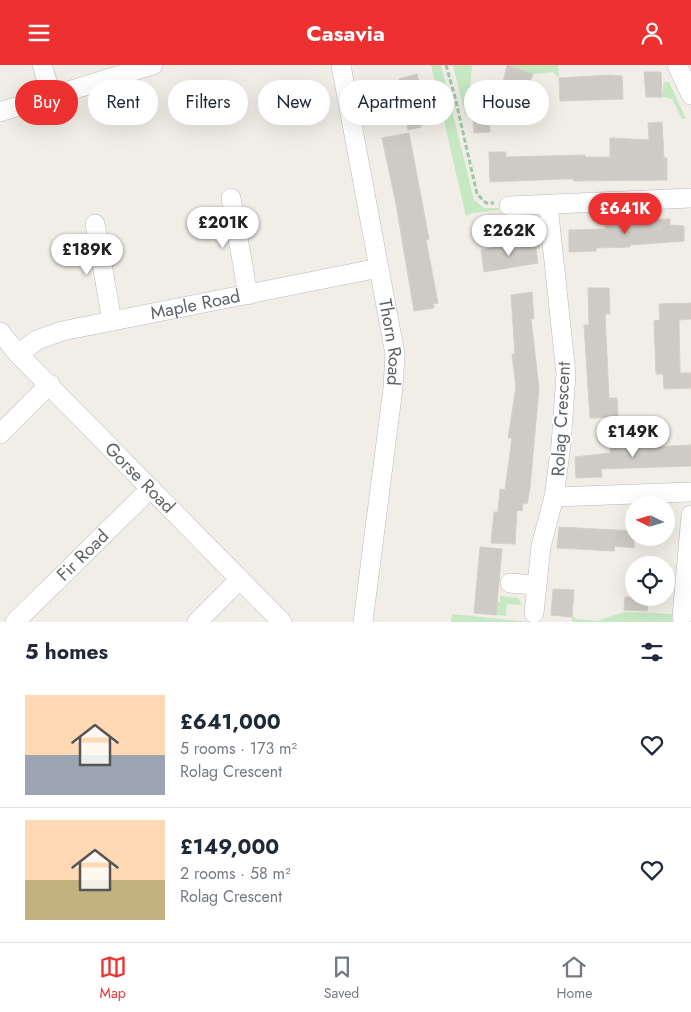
<!DOCTYPE html>
<html lang="en">
<head>
<meta charset="utf-8">
<style>
  body { margin:0; font-family:Jost,sans-serif; background:#f2f2f3; color:#1f2937; height:100vh; display:flex; flex-direction:column; font-size:19px; white-space:nowrap }
  * { box-sizing:border-box; margin:0 }
  p { font-size:16px; color:#747a83 }
  .icon { flex:none; width:28px; height:28px; fill:none; stroke:currentColor; stroke-width:2; stroke-linecap:round; stroke-linejoin:round }
  .map { position:relative; height:557px; overflow:hidden }
  .sheet { display:flex; flex-direction:column; background:#fff; flex:1 }
  .sheet>* { flex:none }
  .hud { position:absolute; left:15px; top:15px; width:661px; height:45px; display:flex; gap:10px }
  .needle { width:32px; rotate:275deg }
  .tools { position:absolute; left:625px; top:431px; display:grid; gap:10px }
  .tools a { display:grid; place-items:center; width:50px; height:50px; border-radius:50%; background:#fff; box-shadow:0 5px 20px #0002; font-size:25px }
  .price { position:absolute; translate:-50% -42px; padding:0 11px; border-radius:18px; background:#fff; color:#222; font-size:16px; line-height:32px; filter:drop-shadow(0 1px 2px #0008) }
  .price::after { content:''; position:absolute; left:50%; top:30px; width:15px; height:11px; margin-left:-8px; background:inherit; clip-path:polygon(0 0,100% 0,50% 100%) }
  .price.current { background:#ed3131; color:#fff }
  ul { padding:0; list-style:none }
  li { display:flex; align-items:center; gap:15px; height:125px; padding:0 25px }
  li+li { border-top:1px solid #e0e1e3 }
  li span { display:grid; place-items:center; flex:none; width:140px; height:100px; border-radius:0px; color:#555 }
  li>.icon { margin-inline-start:auto }
  span .icon { width:60px; height:60px; fill:#fffc; stroke-width:1 }
  li b { font-size:21px }
  h2 { display:flex; justify-content:space-between; align-items:center; height:60px; padding:0 25px; font-size:21px }
  .pill { padding:0 18px; border-radius:22px; background:#fff; box-shadow:0 5px 20px #0002; font-size:18px; line-height:45px }
  .pill.current { background:#ed3131; color:#fff }
  header { display:flex; justify-content:space-between; align-items:center; height:65px; padding:0 25px; background:#ed3131; color:#fff; font-size:22px; font-weight:700 }
  .tab-bar { display:flex; justify-content:space-around; align-items:center; height:70px; border-top:1px solid #e0e1e3; background:#fff; font-size:14px; color:#747a83 }
  .tab-bar a { display:grid; justify-items:center; gap:2px }
  .tab-bar .current { color:#ed3131 }
  .map>svg:first-child { display:block }
  .green { fill:#c6e8c3 }
  .building { fill:#cecbc6; stroke:#d6cfc5 }
  .lines { fill:none; stroke-linecap:round; stroke-linejoin:round }
  .minor-casing { stroke:#b7babd; stroke-width:20 }
  .path { stroke:#9cc9a6; stroke-width:3; stroke-dasharray:5 2.5; stroke-linecap:butt }
  .minor { stroke:#fff; stroke-width:19 }
  .labels { text-anchor:middle; dominant-baseline:central; stroke-width:4.5; stroke-linejoin:round; paint-order:stroke }
  .street-label { font-size:18px; fill:#5e6367; stroke:#fff }
</style>
</head>
<body>
<header><svg class="icon" aria-label="menu" viewBox="0 0 24 24"><path d="M4 6h16M4 12h16M4 18h16"/></svg>Casavia<svg class="icon" aria-label="person" viewBox="0 0 24 24"><circle cx="12" cy="8" r="4"/><path d="M4 21q1-7 8-7t8 7"/></svg></header>
<div class="map">
<svg width="691" height="557" viewBox="0 0 691 557">
  <rect width="100%" height="100%" fill="#f1eee7"/>
  <path class="green" d="M431,0h10l33,135 10,8h16l-1,2 -26,3 -7,3z
    M453,0h19l-4,50 -3,-1z
    M507,0h51l1,13 -6,-6 -20,2z
    M664,17h5l17,37h-4l-10,-20 -10,-2z
    M486,18l16,4 -3,16 -2,1 -13,-1z
    M532,154l6,5 2,25h-4l-1,-8 -11,2 -2,-12h11z
    M500,531l18,2 4,7 -15,-1 -1,12 -10,-1 1,-13h3z
    M624,547l48,2v8h-100v-5h3v2l22,2z
    M452,549l78,8h-79z"/>
  <path class="building" d="M507,0l26,9 -12,31 -2,15 -24,-4z
    M644,7h17l1,25h-16z
    M417,9l2,8 10,-2 3,12 -8,13 1,11 -6,1 2,10 -13,3 -9,-51z
    M610,10l12,1 1,23 -63,2 -1,-23z
    M489,49l1,18 -16,1 -1,-18z
    M662,57l2,36h3v22l-93,1v-2h-11l-73,3 -1,-30h17v5l79,-2v2h25v-19l39,2 -1,-17z
    M409,68l20,106 -3,1 12,63 -5,1 1,4 -20,3 -18,-107 -14,-66z
    M670,154v6l14,1v15l-54,4v2l-34,1v3l-27,1v-22l36,-1v-8l12,1v-2z
    M535,176l3,22 -54,9 -3,-22z
    M588,223h21l1,26h-5l4,84h8l1,19 -28,1 -6,-93h5z
    M532,227l2,27h-3l8,69 -9,100 -3,16 -4,-1 -1,8 -5,-1 -2,34 -24,-1 3,-31h4l2,-23 5,1 7,-52h-4l8,-51 -4,-33h3l-4,-59z
    M691,238v16l-12,1 1,53h11v15l-27,1 -1,-15h-7l-2,-53 6,-1 -1,-16z
    M651,376l1,6 39,-2v21l-90,3 1,8 -26,1 -1,-21 35,-4v-8z
    M559,462l75,4v17l-19,-2 -1,5 -57,-3z
    M480,482l22,2 -6,66 -22,-2z
    M553,524l21,1 -2,27 -21,-2z
    M625,532h24l-2,14 -23,-1z"/>
  <g class="lines">
    <g class="minor-casing">
      <g id="minor">
        <path d="M42,0l10,32"/>
        <path id="s1" d="M341,0l54,289 -2,34 -30,234"/>
        <path d="M677,0l14,30"/>
        <path d="M0,47l153,-47"/>
        <path d="M231,133l17,97"/>
        <path d="M548,140l18,169 -5,71 -7,52 137,-5"/>
        <path d="M509,141l182,-8"/>
        <path d="M95,159l17,97"/>
        <path id="s2" d="M0,267l18,22 264,268"/>
        <path id="s3" d="M18,289l19,-14 25,-9 317,-63"/>
        <path d="M0,369l50,-50"/>
        <path d="M510,518l26,2"/>
        <path d="M534,548l7,-67 13,-49"/>
        <path d="M682,552l9,-102"/>
        <path id="s4" d="M15,557l136,-134"/>
        <path d="M197,557l43,-43"/>
      </g>
    </g>
    <path class="path" d="M446,0l9,32 22,97 9,9h8"/>
    <use href="#minor" class="minor"/>
  </g>
  <g class="labels">
    <g class="street-label">
      <text stroke="none"><textPath href="#s3" startOffset="186">Maple Road</textPath></text>
      <text stroke="none"><textPath href="#s1" startOffset="282">Thorn Road</textPath></text>
      <text transform="translate(561 354) rotate(-87)">Rolag Crescent</text>
      <text stroke="none"><textPath href="#s2" startOffset="202">Gorse Road</textPath></text>
      <text stroke="none"><textPath href="#s4" startOffset="95">Fir Road</textPath></text>
    </g>
  </g>
</svg>
<div class="tools">
<a><svg class="needle" viewBox="-14 -14 28 28"><path d="M0-13l5 13h-10z" fill="#e53935"/><path d="M0 13l5-13h-10z" fill="#747a83"/></svg></a>
<a><svg class="icon" aria-label="locate" viewBox="0 0 24 24"><circle cx="12" cy="12" r="6"/><path d="M12 2v4M12 18v4M2 12h4M18 12h4"/></svg></a>
</div>
<b class="price current" style="left:625px;top:170px">£641K</b>
<b class="price" style="left:223px;top:184px">£201K</b>
<b class="price" style="left:509px;top:192px">£262K</b>
<b class="price" style="left:87px;top:211px">£189K</b>
<b class="price" style="left:633px;top:393px">£149K</b>
<div class="hud">
<a class="pill current">Buy</a>
<a class="pill">Rent</a>
<a class="pill">Filters</a>
<a class="pill">New</a>
<a class="pill">Apartment</a>
<a class="pill">House</a>
</div>
</div>
<section class="sheet">
<h2>5 homes<svg class="icon" aria-label="filters" viewBox="0 0 24 24"><path d="M4 7h16M4 17h16"/><circle cx="9" cy="7" r="2"/><circle cx="15" cy="17" r="2"/></svg></h2>
<ul>
<li><span style="background:linear-gradient(#ffd9b3 60%,#9aa5b1 0)"><svg class="icon" aria-label="home" viewBox="0 0 24 24"><path d="M3 11l9-7 9 7M6 9v11h12V9"/></svg></span><div><b>£641,000</b><p>5 rooms · 173 m²</p><p>Rolag Crescent</p></div><svg class="icon" aria-label="heart" viewBox="0 0 24 24"><path d="M12 20l-8-8c-3-5 5-10 8-4 3-6 11-1 8 4z"/></svg></li>
<li><span style="background:linear-gradient(#ffd9b3 60%,#c2b280 0)"><svg class="icon" aria-label="home" viewBox="0 0 24 24"><path d="M3 11l9-7 9 7M6 9v11h12V9"/></svg></span><div><b>£149,000</b><p>2 rooms · 58 m²</p><p>Rolag Crescent</p></div><svg class="icon" aria-label="heart" viewBox="0 0 24 24"><path d="M12 20l-8-8c-3-5 5-10 8-4 3-6 11-1 8 4z"/></svg></li>
</ul>
</section>
<nav class="tab-bar">
<a class="current"><svg class="icon" aria-label="map" viewBox="0 0 24 24"><path d="M3 6l6-2 6 2 6-2v14l-6 2-6-2-6 2zM9 4v14M15 6v14"/></svg>Map</a>
<a><svg class="icon" aria-label="saved" viewBox="0 0 24 24"><path d="M7 4h10v16l-5-4-5 4z"/></svg>Saved</a>
<a><svg class="icon" aria-label="home" viewBox="0 0 24 24"><path d="M3 11l9-7 9 7M6 9v11h12V9"/></svg>Home</a>
</nav>
</body>
</html>
